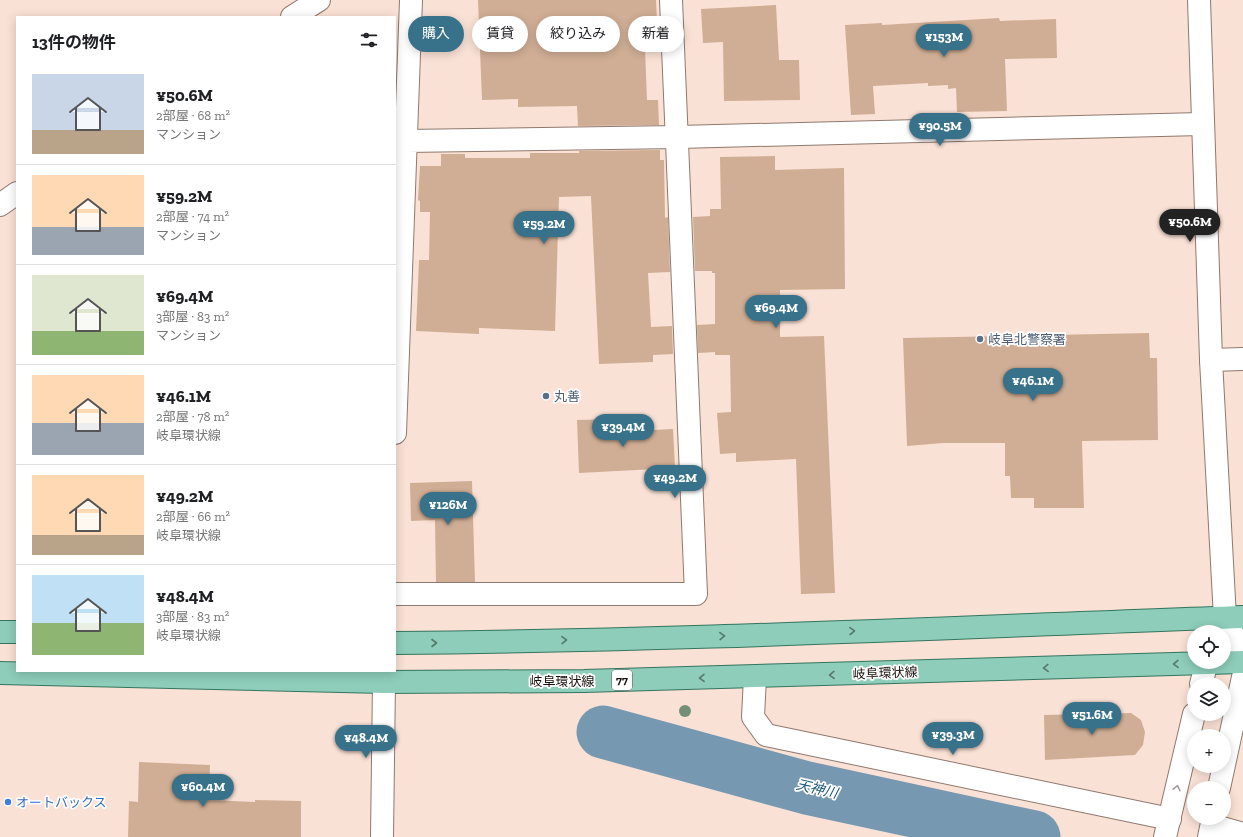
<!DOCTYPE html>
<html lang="ja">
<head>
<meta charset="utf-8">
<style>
  body { margin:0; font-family:"Zilla Slab","Noto Sans JP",serif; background:#f2f2f2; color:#202124; height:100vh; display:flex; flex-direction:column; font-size:15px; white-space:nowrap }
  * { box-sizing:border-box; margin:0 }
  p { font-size:13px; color:#757577 }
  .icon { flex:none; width:22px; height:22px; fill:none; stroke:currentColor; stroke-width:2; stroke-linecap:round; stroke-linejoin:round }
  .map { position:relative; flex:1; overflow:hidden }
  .sheet { position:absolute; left:16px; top:16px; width:380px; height:656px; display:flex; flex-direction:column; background:#fff; border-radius:0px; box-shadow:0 2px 10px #0003 }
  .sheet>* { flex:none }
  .top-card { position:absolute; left:408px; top:16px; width:380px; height:36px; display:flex; gap:8px }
  .buttons { position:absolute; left:1187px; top:625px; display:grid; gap:8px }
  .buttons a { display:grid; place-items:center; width:44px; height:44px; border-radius:50%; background:#fff; box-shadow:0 2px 10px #0003; font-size:20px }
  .price { position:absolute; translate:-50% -34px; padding:0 9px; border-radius:14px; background:#37728a; color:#fff; font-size:13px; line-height:26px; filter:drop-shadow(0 1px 2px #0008) }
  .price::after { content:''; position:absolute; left:50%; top:24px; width:12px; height:9px; margin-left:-6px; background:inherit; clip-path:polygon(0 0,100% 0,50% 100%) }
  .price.on { background:#222; color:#fff }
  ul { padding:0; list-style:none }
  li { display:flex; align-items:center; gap:12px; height:100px; padding:0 16px }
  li+li { border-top:1px solid #e0e0e0 }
  li span { display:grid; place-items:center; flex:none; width:112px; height:80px; border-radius:0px; color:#555 }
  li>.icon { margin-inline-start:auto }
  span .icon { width:48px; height:48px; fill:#fffc; stroke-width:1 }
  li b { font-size:17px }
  h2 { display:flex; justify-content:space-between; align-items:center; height:48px; padding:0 16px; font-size:17px }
  .chip { padding:0 14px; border-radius:18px; background:#fff; box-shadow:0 2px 10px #0003; font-size:14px; line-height:36px }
  .chip.on { background:#37728a; color:#fff }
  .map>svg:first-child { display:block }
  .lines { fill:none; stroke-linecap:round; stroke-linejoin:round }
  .river { stroke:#7699b1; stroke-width:53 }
  .building { fill:#d0ae95 }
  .street-casing { stroke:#8f796e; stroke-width:24 }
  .secondary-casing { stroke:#8f796e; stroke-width:24 }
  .primary-casing { stroke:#33755f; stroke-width:24 }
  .street { stroke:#fff; stroke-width:22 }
  .secondary { stroke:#fff; stroke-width:22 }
  .primary { stroke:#8dcdb9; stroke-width:22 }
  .tree { fill:#758e78 }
  .oneway { stroke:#58786b }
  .oneway2 { stroke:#a39f9e }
  .service-dot { fill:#5c6f8a; stroke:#fff; stroke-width:1.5 }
  .shop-dot { fill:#3f7fe0; stroke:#fff; stroke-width:1.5 }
  .labels { text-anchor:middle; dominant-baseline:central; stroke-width:3.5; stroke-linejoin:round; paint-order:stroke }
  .shield { fill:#fff; stroke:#5d5855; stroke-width:1 }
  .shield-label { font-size:12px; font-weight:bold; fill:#18100c }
  .service-label { font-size:13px; fill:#4e5e75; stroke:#fff; text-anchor:start }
  .street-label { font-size:13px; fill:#18100c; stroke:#fff }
  .shop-label { font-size:13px; fill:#366cbe; stroke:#fff; text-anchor:start }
  .water-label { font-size:14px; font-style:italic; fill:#1c597b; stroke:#fff }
</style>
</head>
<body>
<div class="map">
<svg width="1243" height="837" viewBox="0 0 1243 837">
  <rect width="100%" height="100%" fill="#fae1d5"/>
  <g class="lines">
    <path class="river" d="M603,732l204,56 227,49"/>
  </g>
  <path class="building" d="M478,0h178l1,22 -13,1 3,77h11l1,25 -81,1 -1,-20 -59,1v-8l-36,1z
    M776,5l3,55h20l1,40 -76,1 -1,-59 -20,1 -2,-34z
    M999,18l1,3 56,-2 1,39 -52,1 2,52 -50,1 -1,-24 -8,1v-4l-20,1v-3l-55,3 2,28 -24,1 -6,-90 37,-2v2z
    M660,150v10h4l1,58 3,-1 2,55 -22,1 3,54 21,-1 1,28 -20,1v7l-54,2 -8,-168 -32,1 -4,134 -76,-3v6l-63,-3 3,-71h10l1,-48h-10v-11l-2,-1 2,-34h21v-12h24v4h65v-5h49v-2z
    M775,156v14l69,-2 1,121 -65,1v47l44,-1 11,257 -34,1 -5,-135 -60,3v-9l-16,1 -3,-41 14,-1 -1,-57h-15v-3l-17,1 -1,-28 18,-1v-51h-3v-2h-17l-2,-54 17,-1v-7h11l-1,-52z
    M1149,333l1,25h7l1,82 -76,1 2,67h-50v-10h-23l-1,-22h-5v-33h-62l-36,3 -4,-108z
    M618,419v8h16v4l39,-2 2,39 -96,5 -2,-53z
    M472,481l3,101h-39l-1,-62 -24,1 -1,-38z
    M1131,713l10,7 4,12 -2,13 -8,10 -90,5 -1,-45z
    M139,762l71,3 -1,35 46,2v-2l46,1v36h-173l1,-36 9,1z"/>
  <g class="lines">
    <g class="street-casing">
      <path id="street" d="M292,17l27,-17
        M406,141l272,-4 524,-13
        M0,205l17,-12
        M1211,360l32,-1
        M395,433l16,-433
        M395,594h301l-25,-594
        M755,677l-2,40 13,18 404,84
        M1212,825l31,9
        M382,837l2,-155"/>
    </g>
    <g class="secondary-casing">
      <path id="secondary" d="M1199,0l12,360 14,258 18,37
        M1201,684l6,-22
        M1219,788l24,-111
        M1165,837l29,-123
        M1209,837l4,-19"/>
    </g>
    <g class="primary-casing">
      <path id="primary" d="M0,632h17
        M395,643c283,-2 565,-16 848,-26
        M0,673l384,9 200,-1 659,-19"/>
    </g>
    <use href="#street" class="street"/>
    <use href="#secondary" class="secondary"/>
    <use href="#primary" class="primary"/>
  </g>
  <circle class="tree" cx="685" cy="711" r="6"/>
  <defs><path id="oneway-chevron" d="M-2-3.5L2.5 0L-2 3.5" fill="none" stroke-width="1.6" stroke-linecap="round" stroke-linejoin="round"/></defs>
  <g class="oneway">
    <use href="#oneway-chevron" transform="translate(852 631) rotate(-2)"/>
    <use href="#oneway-chevron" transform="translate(722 636) rotate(-2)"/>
    <use href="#oneway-chevron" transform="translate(564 640) rotate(-2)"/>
    <use href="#oneway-chevron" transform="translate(434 643)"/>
    <use href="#oneway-chevron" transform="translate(1176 664) rotate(178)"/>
    <use href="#oneway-chevron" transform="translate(1046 668) rotate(178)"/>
    <use href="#oneway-chevron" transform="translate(832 675) rotate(178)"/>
    <use href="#oneway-chevron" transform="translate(702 678) rotate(179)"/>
  </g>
  <use class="oneway2" href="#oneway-chevron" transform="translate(1177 788) rotate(-77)"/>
  <g class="service-dot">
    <circle cx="980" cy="339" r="4"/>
    <circle cx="546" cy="396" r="4"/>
  </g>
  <circle class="shop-dot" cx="8" cy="802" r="4"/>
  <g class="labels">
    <rect class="shield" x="612" y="670" width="20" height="20" rx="3"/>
    <g class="shield-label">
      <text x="622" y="680">77</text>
    </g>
    <g class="service-label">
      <text x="988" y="339">岐阜北警察署</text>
      <text x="554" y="396">丸善</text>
    </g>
    <g class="street-label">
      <text transform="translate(885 673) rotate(-2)">岐阜環状線</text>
      <text x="562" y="681">岐阜環状線</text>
    </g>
    <g class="shop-label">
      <text x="16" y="802">オートバックス</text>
    </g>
    <g class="water-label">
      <text transform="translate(817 789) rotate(13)">天神川</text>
    </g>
  </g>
</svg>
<div class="buttons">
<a><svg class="icon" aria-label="locate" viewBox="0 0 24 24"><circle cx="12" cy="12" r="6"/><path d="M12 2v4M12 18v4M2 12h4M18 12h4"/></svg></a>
<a><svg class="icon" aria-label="layers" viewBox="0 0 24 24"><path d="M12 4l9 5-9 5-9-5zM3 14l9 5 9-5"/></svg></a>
<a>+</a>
<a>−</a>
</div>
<b class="price" style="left:944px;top:58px">¥153M</b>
<b class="price" style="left:940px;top:147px">¥90.5M</b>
<b class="price on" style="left:1190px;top:243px">¥50.6M</b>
<b class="price" style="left:544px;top:245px">¥59.2M</b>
<b class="price" style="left:776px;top:329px">¥69.4M</b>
<b class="price" style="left:1033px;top:402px">¥46.1M</b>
<b class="price" style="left:623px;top:448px">¥39.4M</b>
<b class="price" style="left:675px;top:499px">¥49.2M</b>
<b class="price" style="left:448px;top:526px">¥126M</b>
<b class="price" style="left:1092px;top:736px">¥51.6M</b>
<b class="price" style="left:953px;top:756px">¥39.3M</b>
<b class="price" style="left:366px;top:759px">¥48.4M</b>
<b class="price" style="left:203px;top:808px">¥60.4M</b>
<div class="top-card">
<a class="chip on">購入</a>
<a class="chip">賃貸</a>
<a class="chip">絞り込み</a>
<a class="chip">新着</a>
</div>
<section class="sheet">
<h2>13件の物件<svg class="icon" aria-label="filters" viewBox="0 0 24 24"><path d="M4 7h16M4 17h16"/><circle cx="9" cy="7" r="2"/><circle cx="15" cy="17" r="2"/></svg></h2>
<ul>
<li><span style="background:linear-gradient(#c9d6e8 70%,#b9a48a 0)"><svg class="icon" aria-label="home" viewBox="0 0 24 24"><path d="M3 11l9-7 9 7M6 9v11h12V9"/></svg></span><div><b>¥50.6M</b><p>2部屋 · 68 m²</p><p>マンション</p></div></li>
<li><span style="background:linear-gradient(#ffd9b3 65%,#9aa5b1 0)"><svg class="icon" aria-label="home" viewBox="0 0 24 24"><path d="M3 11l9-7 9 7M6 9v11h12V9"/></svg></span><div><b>¥59.2M</b><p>2部屋 · 74 m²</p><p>マンション</p></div></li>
<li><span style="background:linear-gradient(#dfe7d0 70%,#8fb573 0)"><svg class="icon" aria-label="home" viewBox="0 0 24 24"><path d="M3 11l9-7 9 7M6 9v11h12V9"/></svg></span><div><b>¥69.4M</b><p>3部屋 · 83 m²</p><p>マンション</p></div></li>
<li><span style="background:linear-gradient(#ffd9b3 60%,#9aa5b1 0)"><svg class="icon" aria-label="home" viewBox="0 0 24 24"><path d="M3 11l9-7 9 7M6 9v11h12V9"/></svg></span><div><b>¥46.1M</b><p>2部屋 · 78 m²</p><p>岐阜環状線</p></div></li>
<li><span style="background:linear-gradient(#ffd9b3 75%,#b9a48a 0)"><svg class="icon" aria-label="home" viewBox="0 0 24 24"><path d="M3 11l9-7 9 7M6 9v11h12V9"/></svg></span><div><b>¥49.2M</b><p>2部屋 · 66 m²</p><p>岐阜環状線</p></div></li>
<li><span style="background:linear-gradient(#bfe0f5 60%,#8fb573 0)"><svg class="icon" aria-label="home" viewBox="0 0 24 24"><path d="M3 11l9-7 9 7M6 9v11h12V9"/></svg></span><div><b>¥48.4M</b><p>3部屋 · 83 m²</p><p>岐阜環状線</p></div></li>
</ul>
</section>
</div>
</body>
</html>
